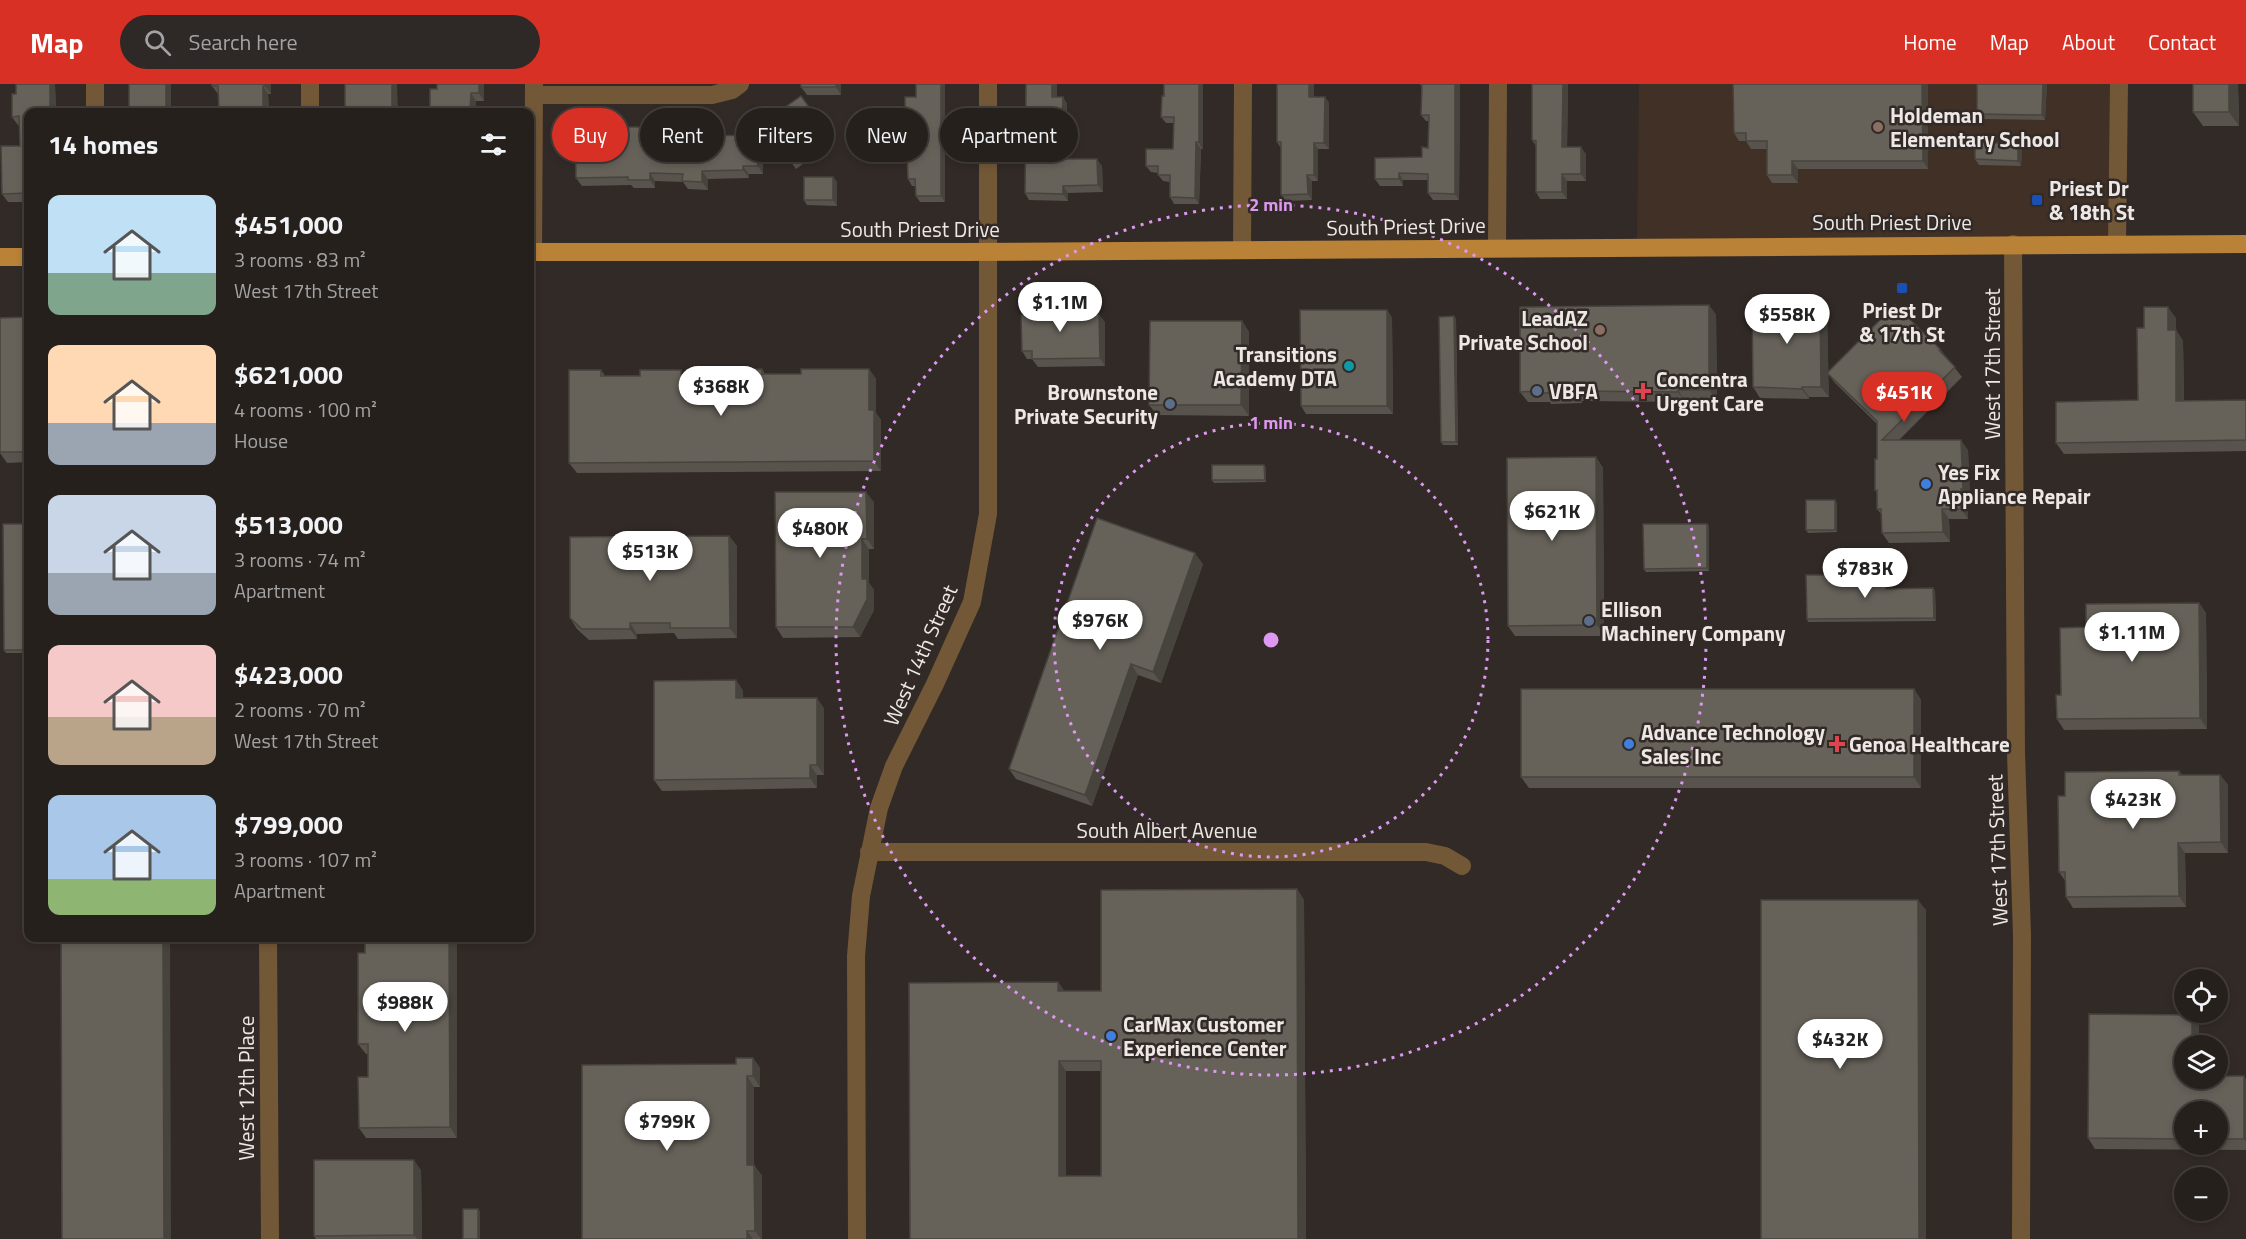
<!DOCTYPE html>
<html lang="en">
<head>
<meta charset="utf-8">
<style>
  body { margin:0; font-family:"Titillium Web",sans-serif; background:#2e2826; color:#f1f3f6; height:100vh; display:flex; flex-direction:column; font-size:22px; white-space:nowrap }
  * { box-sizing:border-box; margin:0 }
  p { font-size:20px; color:#a4a3a4 }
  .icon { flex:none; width:33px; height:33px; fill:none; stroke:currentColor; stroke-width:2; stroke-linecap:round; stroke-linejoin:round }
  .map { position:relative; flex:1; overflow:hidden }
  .sheet { position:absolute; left:24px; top:24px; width:510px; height:834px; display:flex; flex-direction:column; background:#26201d; border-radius:12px; box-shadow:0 3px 9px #0003,0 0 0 2px #423e3b }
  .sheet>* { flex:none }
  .hud { position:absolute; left:552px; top:24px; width:570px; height:54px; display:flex; gap:12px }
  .fabs { position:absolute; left:2174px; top:885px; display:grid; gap:12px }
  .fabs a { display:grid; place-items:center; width:54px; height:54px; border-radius:50%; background:#26201d; box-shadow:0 3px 9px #0003,0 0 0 2px #423e3b; font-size:30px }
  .price { position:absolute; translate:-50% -51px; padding:0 14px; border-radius:21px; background:#fff; color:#222; font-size:20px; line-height:39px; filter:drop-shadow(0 2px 3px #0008) }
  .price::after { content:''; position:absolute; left:50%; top:36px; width:18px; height:14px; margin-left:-9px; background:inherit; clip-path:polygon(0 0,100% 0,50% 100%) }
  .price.selected { background:#d93025; color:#fff }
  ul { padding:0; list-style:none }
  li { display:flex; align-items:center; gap:18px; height:150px; padding:0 24px }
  li span { display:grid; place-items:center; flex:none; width:168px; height:120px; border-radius:12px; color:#555 }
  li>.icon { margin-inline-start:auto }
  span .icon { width:72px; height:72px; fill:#fffc; stroke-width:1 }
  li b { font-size:26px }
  h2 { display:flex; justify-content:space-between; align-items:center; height:72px; padding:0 24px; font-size:26px }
  .pill { padding:0 21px; border-radius:27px; background:#26201d; box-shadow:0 3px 9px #0003,0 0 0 2px #423e3b; font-size:21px; line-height:54px }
  .pill.selected { background:#d93025; color:#fff }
  header { display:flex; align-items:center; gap:36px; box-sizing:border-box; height:84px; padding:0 30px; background:#d93025; color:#fff }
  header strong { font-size:28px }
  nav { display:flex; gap:33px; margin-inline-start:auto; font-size:21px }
  .search { width:420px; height:54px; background:#2e2826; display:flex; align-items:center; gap:15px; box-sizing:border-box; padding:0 21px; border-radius:33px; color:#a4a3a4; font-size:22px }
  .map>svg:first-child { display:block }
  .education { fill:#403025 }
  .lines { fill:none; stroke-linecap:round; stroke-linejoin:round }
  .minor { stroke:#735837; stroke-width:18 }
  .major { stroke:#b98237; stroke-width:18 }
  .wall { fill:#58534d; fill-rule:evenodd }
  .shaded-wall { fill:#47443e }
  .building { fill:#666159; stroke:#47443e; stroke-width:1.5; fill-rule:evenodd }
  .ring { fill:none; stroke:#de98f2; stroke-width:3; stroke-dasharray:3 6 }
  .education-dot { fill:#8d6e63; stroke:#322a27; stroke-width:2 }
  .transit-dot { fill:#1a4fb4; stroke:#322a27; stroke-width:2 }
  .culture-dot { fill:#0f9aa8; stroke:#322a27; stroke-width:2 }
  .service-dot { fill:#5c6f8a; stroke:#322a27; stroke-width:2 }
  .health-dot { fill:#e0444e; stroke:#322a27; stroke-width:2 }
  .shop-dot { fill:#3f7fe0; stroke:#322a27; stroke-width:2 }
  .labels { text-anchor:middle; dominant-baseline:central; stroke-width:5; stroke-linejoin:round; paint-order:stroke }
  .poi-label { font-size:21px; font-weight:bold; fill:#ede8e5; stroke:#322a27; text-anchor:start }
  .street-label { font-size:21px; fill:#ede8e5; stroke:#322a27 }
  .centre { fill:#de98f2; stroke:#322a27; stroke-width:3 }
  .ring-label { font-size:18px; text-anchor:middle; font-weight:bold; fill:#de98f2; stroke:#322a27; stroke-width:5; stroke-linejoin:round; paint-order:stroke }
</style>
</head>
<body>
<header>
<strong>Map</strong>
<div class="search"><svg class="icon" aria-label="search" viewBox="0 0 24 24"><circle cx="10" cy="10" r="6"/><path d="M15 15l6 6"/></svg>Search here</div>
<nav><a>Home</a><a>Map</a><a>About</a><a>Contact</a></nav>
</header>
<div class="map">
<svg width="2246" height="1155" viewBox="0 0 2246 1155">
  <rect width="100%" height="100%" fill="#322a27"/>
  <path class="education" d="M1639,0h480l-2,160 -480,3z"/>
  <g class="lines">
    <path class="minor" d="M95,0v28
      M310,0v28
      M534,11h178l20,-5 8,-6
      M2013,160l3,509 6,182 -1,304
      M2117,160l2,-160
      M1497,164l1,-164
      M1242,166l1,-166
      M533,168l1,-168
      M869,768h557l19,4 17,10
      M268,854l2,301
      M857,1155l-1,-283 5,-60 18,-88 15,-42 41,-82 37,-82 16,-88v-430"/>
    <path class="major" d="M530,168h433l1283,-8
      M0,173h28"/>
  </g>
  <path class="wall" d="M55,0l1,28h-28v90h-20l-6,-8 18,-48 -1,-21h-1l-6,-8 4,-23z
    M212,0h59v10h-3l1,18h-50l-1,-18 -6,-8z
    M484,0v17h-8v11h-46z
    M841,0v11h-34l-6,-8z
    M1057,0v13h6l4,7 -1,55 36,7 1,26 -35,1v8l-39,-1 -4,-7z
    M1164,0l39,65h-2l-2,55h-25l-4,-7v-15l-7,-1 -5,-6v-2l-7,-1 -5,-6 27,-17 1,-26h-8l-5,-6 3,-21z
    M1314,0v13h11l4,6v46h-11v32h-6v19l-27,1 -4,-6v-47l-4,-6z
    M1420,0h40l-1,116h-26l-5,-7v-13h-25v6h-23l-5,-7 47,-22 6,-9 1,-27h-3l-5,-6v-29z
    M1532,0h36l-1,63 19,7v27h-19v18h-27l-4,-7v-46l-4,-6z
    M1733,0h195v85h-130v14h-26l-5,-8v-26h-16l-5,-8h-7l-5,-8z
    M2047,0l-2,36 -64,-1 -4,-5z
    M2193,0h45l1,42h-36l-10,-14z
    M801,12l27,37 -16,12 6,8 -22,16 -33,-46z
    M916,13l29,105h-25l-4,-6 -1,-10h-3l-4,-7 7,-27v-22h-6l-4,-6z
    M696,43l5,9 56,-1 6,8v31h-14v4l-41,1v11l-20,-1 -5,-7 -28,-1v7h-21l-3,-3 -49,1 -6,-8z
    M2022,65l-1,17 -42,-1 -4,-6z
    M833,93l4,5v24l-30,-1 -3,-5z
    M1820,218l7,10 1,60 112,-23 22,28 -63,63 69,10 2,50h-2v19h-19l1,23 -61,1 -7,-10v-18l-5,-6v-16l-2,-3 2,-31v-35l-42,-41 -7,-9 1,23h-20v2l-49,-1 -7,-11z
    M1709,221l7,10 1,85 -32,1v1l-103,-1v2l-31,1 -1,-2h-22l-8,-10z
    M1387,226l5,8 1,96h-87l-5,-8z
    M1076,227v3l29,8v44l-67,1 -6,-8h-5l-5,-8 11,-36z
    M1454,232l2,3 2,126h-15l-2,-3z
    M28,233v145l-21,1 -7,-10v-135z
    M2176,234v12l7,11 1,60 62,-1v51l-182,3 -8,-11 82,-43 6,-72z
    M1242,237l7,11v84l-92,-1 -8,-10z
    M762,285l3,5h36l68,-5 7,10v34l5,7v51l-304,2 -8,-10 32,-93 4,6 115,-1z
    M1596,373l7,11 1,168h-89l-7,-10z
    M1266,383v15l-52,1 -2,-3z
    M874,418v47h-5v34l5,7v20l-14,27 -77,1 -7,-11z
    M1837,419v29l-29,1 -2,-3z
    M28,440v129h-22l-2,-3z
    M1707,440l2,2v45l-63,1 -2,-3z
    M729,452l8,10v92l-59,1 -4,-6 -37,1v5l-48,1 -12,-11 -7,-11z
    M1203,480l-42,119 -23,-8 -46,131 -76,-27 -7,-10z
    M1887,494v11l46,-1 2,3 1,30 -128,1 -1,-3z
    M2199,519l7,10 1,116 -143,1 -7,-11 4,-24z
    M736,596l7,11v7l81,10v67h-7v13l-155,3 -8,-11z
    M1914,605l7,11v88h-392l-8,-11z
    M28,629v51l-4,-7z
    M2179,687l3,4h38l8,10v68h-43l1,54 -113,1 -7,-11v-15l-7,-10 6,-76z
    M1297,805l7,11 2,339h-396l148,-257 6,9h37zM1066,987h35v105h-35z
    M365,869l92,185h-91l-7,-10 9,-51v-23h-2l-8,-10z
    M2199,941l-15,53 62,1v71l-151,-1 -7,-11zM2184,1028h33v32h-33z
    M753,974l7,10v19h-6v78l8,11v63h-180l154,-175z
    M421,1086l1,69h-106l-2,-3z"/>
  <path class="shaded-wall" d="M50,0h5l1,28h-6z
    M166,0h5v28h-5z
    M265,0h6v10l-6,-8z
    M392,0h5l1,28h-6z
    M479,0h5v17l-5,-8z
    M836,0h5v11l-5,-8z
    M941,0h4v118l-4,-6z
    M1052,0h5v20l-5,-7z
    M1199,0h4v65l-4,-7z
    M1309,0h5v19l-5,-6z
    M1455,0h5l-1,116 -4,-6z
    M1563,0h5l-1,70 -5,-7z
    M1922,0h6v85l-5,-8z
    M2043,0h4l-2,36 -3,-5z
    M2229,0h9l1,42 -10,-14z
    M263,2l5,8 1,18h-6z
    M471,9l5,8v11h-6z
    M1063,13l4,7 -1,62 -5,-7z
    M1325,13l4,6v46l-5,-6z
    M696,43l5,8v9l-5,-8z
    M757,51l6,8v31l-5,-8z
    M1196,58l5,7 -2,55 -4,-6z
    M1314,59l4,6v32l-4,-6z
    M2018,60l4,5 -1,17 -3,-5z
    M1581,63l5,7v27l-5,-7z
    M1097,75l5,7 1,26 -5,-7z
    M1792,77l6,8v14l-6,-8z
    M743,82l6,8v4l-6,-8z
    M702,87l6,8v11l-6,-8z
    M650,89l5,8v7l-5,-8z
    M1399,89l4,7v6l-4,-7z
    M1562,90l5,7v18l-5,-7z
    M1307,91l5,6v19l-4,-6z
    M833,93l4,5v24l-4,-6z
    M1063,102l5,7v8l-5,-7z
    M1820,218l7,10 2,85 -8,-10z
    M1071,219l5,8v11l-5,-8z
    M1709,221l7,10 1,85 -8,-10z
    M2168,223l8,11v12l7,11 1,71 -8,-11 -8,-71z
    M1387,226l5,8 1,96 -6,-8z
    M1099,230l6,8v44l-5,-8z
    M1454,232l2,3 2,126 -2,-3z
    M1242,237l7,11v84l-8,-11z
    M869,285l7,10v34l5,7v51l-7,-10 -5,-51z
    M1802,303l7,10v2l-7,-10z
    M1678,306l7,11v1l-7,-10z
    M1574,307l8,10v2l-8,-10z
    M1961,356l7,10 2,50 -7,-11z
    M1596,373l7,11 1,168 -7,-11z
    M1264,381l2,2v15l-1,-2z
    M1961,405l7,11v19l-7,-10z
    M866,408l8,10v47l-7,-10z
    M1835,416l2,3v29l-2,-2z
    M1942,425l7,10 1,23 -7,-10z
    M1707,440l2,2v45l-2,-3z
    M729,452l8,10v92l-7,-10z
    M862,455l7,10v34l5,7v20l-14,27 -7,-10z
    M1195,469l8,11 -42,119 -8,-11z
    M1886,491l1,3v14l-1,-3z
    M1933,504l2,3 1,30 -2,-3z
    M2199,519l7,10 1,116 -7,-11z
    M630,539l7,11v5l-7,-10z
    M1131,580l7,11 -46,131 -7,-11z
    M736,596l7,11v17l-7,-10z
    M1914,605l7,11v88l-7,-11z
    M817,614l7,10v67l-7,-10z
    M810,681l7,10v13l-7,-10z
    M2220,691l8,10v68l-7,-11z
    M2178,759l7,10 1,54 -7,-11z
    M1297,805l7,11 2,339h-8z
    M1918,816l8,10v329h-7z
    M163,854h7l1,301h-7z
    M449,854h8v200l-7,-11z
    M1058,898l7,10 -7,-1z
    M2192,931l7,10v21h-7z
    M753,974l7,10v19l-7,-11z
    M1059,977l7,10v116l-7,-11z
    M747,992l7,11v78l8,11v63h-1l-6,-8 -8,-66z
    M2244,992l2,3v63l-2,-3z
    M414,1076l7,10 1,69h-5l-3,-4z
    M478,1125l2,2v28h-2z
    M747,1147l6,8h-6z"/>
  <path class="building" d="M16,0h34v28h-22v81l-26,1 -1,-48h19l-1,-30 -7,1v-23h4z
    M129,0h37v28h-37z
    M212,0h53v2h-2v26h-44l-1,-26h-6z
    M345,0h47v28h-47z
    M437,0h42v9h-8l-1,19h-40v-23h7z
    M801,0h35v3h-35z
    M916,0h25v112h-25l-1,-17h-7l-1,-27h8v-28h-10v-27h11z
    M1026,0h26v13h11l-2,62h36l1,26 -35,1v8l-38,-1z
    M1164,0h35v58h-3l-1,56 -25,-1v-22h-12v-9h-12v-17h27l1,-32h-13l1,-21h2z
    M1277,0h32v13h16l-1,46h-10v32h-7l1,19 -27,1v-53h-4z
    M1422,0h33v110l-27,-1v-19l-29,-1v6h-24v-21l47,-1v-10l6,1 1,-33h-8z
    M1532,0h31l-1,63h19v27h-19v18h-26v-51l-4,-1z
    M1733,0h189l1,77h-131v14h-25v-34h-21v-8h-12z
    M1977,0h66l-1,31 -65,-1z
    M2193,0h36v28h-36z
    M801,12l21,29 -16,12 6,8 -22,16 -27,-38z
    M575,43h121v9l61,-1 1,31h-15v4l-41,1v11l-20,-1 1,-7 -33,-1v7h-22v-3l-52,1z
    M1975,58l43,2v17l-43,-2z
    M804,93h29v23h-29z
    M1820,218l1,85h-19v2l-49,-2 -1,-84z
    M1033,219h38v11h28l1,44 -68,1v-8h-10l-1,-36h12z
    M1709,221v85h-31v2l-104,-1v2h-31v-2l-23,1v-85z
    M1895,221l45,44 -1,1 16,17 -73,73h79l2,49h-2v20h-19l1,23 -61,1 -1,-24h-4v-19h-2v-31h2v-38l-50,-48z
    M2144,223h24v23h8v71l70,-1v40l-190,3v-41l82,-2 -1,-72h7z
    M1300,226h87v96h-86z
    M1454,232l2,126h-15l-2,-125z
    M28,233v135h-28v-134z
    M1150,237h92l-1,84h-92z
    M762,285v5h39v-5h68v41h5v51l-305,2v-93h32v6h39v-6h41v5h39v-5z
    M1596,373l1,168 -89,1 -1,-168z
    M1212,381h52l1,15h-53z
    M775,408h91l1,47h-5v40h5v20l-14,28h-77z
    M1806,416h29v30h-29z
    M1097,434l98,35 -42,119 -22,-8 -46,131 -76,-26z
    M3,440h25v126h-24z
    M1643,440h64v44l-63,1z
    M729,452l1,92h-60v-5h-40v6h-48l-12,-11v-81z
    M1806,491h80v14l47,-1 1,30 -127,1z
    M2199,519l1,115 -143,1 -1,-24h5l-1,-67 26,-1v-23z
    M736,596v18h81v67h-7v13l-156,2v-99z
    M1521,605h393v88h-393z
    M24,629h4v44h-4z
    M2179,687v4h41l1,67 -43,1 1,53 -113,1 -1,-25h-6l-1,-76h7v-24z
    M1297,805l1,350h-388l-1,-256 149,-1v9h43v-101zM1059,977h42v115h-42z
    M1761,816h157l1,339h-158z
    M61,854h102l1,301h-102z
    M365,854h84l1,189 -91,1 -1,-51h10v-33h-10v-91h7z
    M2089,930l103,1v31h-8v32h33v-2h27v63h-27v-27h-33v27l-96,-1z
    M736,974h17v18h-6v89h7l1,66h-8v8h-165v-174l154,-1z
    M314,1076h100v75l-100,1z
    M463,1125h15v30h-15z"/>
  <g class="ring">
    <circle cx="1271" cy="556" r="217"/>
    <circle cx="1271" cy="556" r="435"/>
  </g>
  <g class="education-dot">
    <circle cx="1878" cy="43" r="6"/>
    <circle cx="1600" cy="246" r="6"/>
  </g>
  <g class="transit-dot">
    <rect x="2031" y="110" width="12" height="12" rx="3"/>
    <rect x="1896" y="198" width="12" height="12" rx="3"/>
  </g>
  <circle class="culture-dot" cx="1349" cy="282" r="6"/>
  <g class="service-dot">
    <circle cx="1537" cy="307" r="6"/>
    <circle cx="1170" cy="320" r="6"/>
    <circle cx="1589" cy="537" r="6"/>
  </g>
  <g class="health-dot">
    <path d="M1640 298h6v6h6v6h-6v6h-6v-6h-6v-6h6z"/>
    <path d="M1834 651h6v6h6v6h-6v6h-6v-6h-6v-6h6z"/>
  </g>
  <g class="shop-dot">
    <circle cx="1926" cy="400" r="6"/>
    <circle cx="1629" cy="660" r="6"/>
    <circle cx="1111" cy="952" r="6"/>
  </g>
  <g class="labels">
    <g class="poi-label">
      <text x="1890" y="31">Holdeman<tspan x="1890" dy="24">Elementary School</tspan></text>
      <text x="2049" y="104">Priest Dr<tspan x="2049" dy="24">&amp; 18th St</tspan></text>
      <text x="1902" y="226" text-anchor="middle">Priest Dr<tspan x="1902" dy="24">&amp; 17th St</tspan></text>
      <text x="1588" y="234" text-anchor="end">LeadAZ<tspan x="1588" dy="24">Private School</tspan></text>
      <text x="1337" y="270" text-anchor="end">Transitions<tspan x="1337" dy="24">Academy DTA</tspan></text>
      <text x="1656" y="295">Concentra<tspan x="1656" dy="24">Urgent Care</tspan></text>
      <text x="1549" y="307">VBFA</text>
      <text x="1158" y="308" text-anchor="end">Brownstone<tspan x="1158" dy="24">Private Security</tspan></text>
      <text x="1938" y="388">Yes Fix<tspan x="1938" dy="24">Appliance Repair</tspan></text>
      <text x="1601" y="525">Ellison<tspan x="1601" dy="24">Machinery Company</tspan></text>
      <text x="1641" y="648">Advance Technology<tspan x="1641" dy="24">Sales Inc</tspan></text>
      <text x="1849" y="660">Genoa Healthcare</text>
      <text x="1123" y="940">CarMax Customer<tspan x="1123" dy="24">Experience Center</tspan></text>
    </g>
    <g class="street-label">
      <text x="1892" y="138">South Priest Drive</text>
      <text transform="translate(1406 142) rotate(-1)">South Priest Drive</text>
      <text x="920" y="145">South Priest Drive</text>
      <text transform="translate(1992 280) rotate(-90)">West 17th Street</text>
      <text transform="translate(920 571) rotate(-66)">West 14th Street</text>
      <text x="1167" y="746">South Albert Avenue</text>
      <text transform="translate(1997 766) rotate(-92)">West 17th Street</text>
      <text transform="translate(246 1004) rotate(-90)">West 12th Place</text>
    </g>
  </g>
  <circle cx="1271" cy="556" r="9" class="centre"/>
  <g class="ring-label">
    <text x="1271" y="127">2 min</text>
    <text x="1271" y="345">1 min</text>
  </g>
</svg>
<div class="fabs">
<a><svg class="icon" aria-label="locate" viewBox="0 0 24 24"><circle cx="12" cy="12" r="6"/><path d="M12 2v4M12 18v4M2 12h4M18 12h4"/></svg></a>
<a><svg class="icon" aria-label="layers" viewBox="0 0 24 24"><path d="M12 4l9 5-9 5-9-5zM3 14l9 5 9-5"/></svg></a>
<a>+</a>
<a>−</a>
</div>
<b class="price" style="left:1060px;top:249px">$1.1M</b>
<b class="price" style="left:1787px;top:261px">$558K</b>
<b class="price" style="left:721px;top:333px">$368K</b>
<b class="price selected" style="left:1904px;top:339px">$451K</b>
<b class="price" style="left:1552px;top:458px">$621K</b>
<b class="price" style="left:820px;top:475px">$480K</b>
<b class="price" style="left:650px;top:498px">$513K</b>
<b class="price" style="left:1865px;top:515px">$783K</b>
<b class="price" style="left:1100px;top:567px">$976K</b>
<b class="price" style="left:2132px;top:579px">$1.11M</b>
<b class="price" style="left:2133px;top:746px">$423K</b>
<b class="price" style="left:405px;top:949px">$988K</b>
<b class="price" style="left:1840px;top:986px">$432K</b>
<b class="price" style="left:667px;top:1068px">$799K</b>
<div class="hud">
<a class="pill selected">Buy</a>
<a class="pill">Rent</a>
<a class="pill">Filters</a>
<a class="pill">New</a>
<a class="pill">Apartment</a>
</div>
<section class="sheet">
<h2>14 homes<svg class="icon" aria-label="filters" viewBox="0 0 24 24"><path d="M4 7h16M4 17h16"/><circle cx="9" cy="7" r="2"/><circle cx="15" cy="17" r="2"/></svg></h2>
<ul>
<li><span style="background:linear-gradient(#bfe0f5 65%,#7fa58c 0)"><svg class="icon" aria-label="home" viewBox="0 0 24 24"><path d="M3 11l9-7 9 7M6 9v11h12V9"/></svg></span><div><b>$451,000</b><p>3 rooms · 83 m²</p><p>West 17th Street</p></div></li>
<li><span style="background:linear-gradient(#ffd9b3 65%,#9aa5b1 0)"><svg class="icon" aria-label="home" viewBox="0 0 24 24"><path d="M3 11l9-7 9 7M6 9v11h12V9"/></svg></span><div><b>$621,000</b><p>4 rooms · 100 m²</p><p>House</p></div></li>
<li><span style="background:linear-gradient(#c9d6e8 65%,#9aa5b1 0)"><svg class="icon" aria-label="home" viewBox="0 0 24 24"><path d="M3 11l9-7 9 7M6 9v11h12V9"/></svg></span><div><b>$513,000</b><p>3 rooms · 74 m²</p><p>Apartment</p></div></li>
<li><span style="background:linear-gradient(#f6c9c9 60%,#b9a48a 0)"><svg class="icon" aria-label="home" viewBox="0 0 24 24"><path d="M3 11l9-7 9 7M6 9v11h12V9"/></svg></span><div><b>$423,000</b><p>2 rooms · 70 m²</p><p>West 17th Street</p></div></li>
<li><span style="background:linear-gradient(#a9c7e8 70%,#8fb573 0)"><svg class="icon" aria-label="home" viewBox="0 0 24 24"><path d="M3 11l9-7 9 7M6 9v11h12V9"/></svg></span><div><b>$799,000</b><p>3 rooms · 107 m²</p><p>Apartment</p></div></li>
</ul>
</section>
</div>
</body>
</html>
